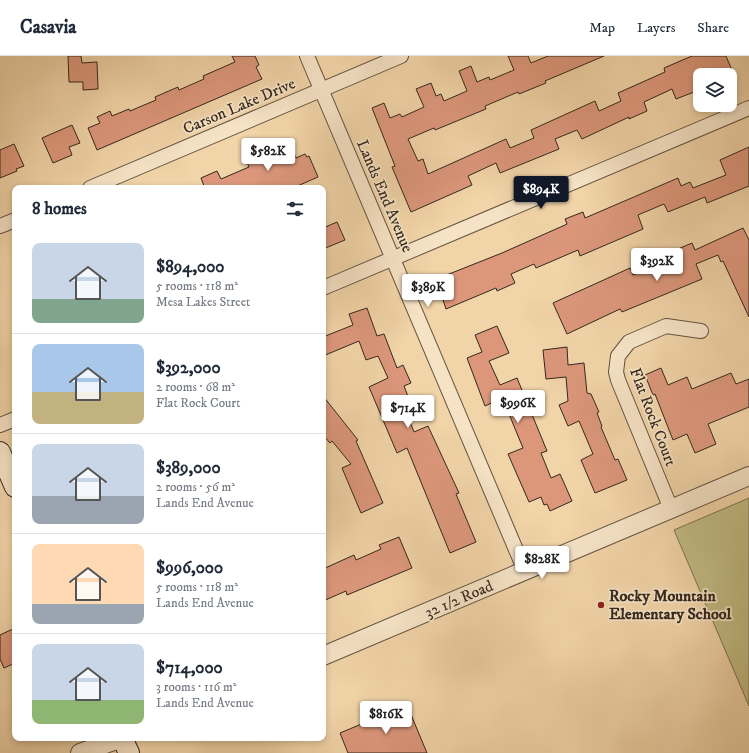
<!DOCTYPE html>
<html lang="en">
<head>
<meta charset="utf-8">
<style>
  body { margin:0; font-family:"IM FELL DW Pica",serif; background:#f2f2f3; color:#1f2937; height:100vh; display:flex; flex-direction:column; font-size:15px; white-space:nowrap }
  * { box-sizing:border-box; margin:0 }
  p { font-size:13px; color:#747a83 }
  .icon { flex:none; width:22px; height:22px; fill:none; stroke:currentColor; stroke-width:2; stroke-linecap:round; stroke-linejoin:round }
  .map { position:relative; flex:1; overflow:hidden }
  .panel { position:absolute; left:12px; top:129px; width:314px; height:556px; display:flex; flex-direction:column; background:#fff; border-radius:8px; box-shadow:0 2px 6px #0003 }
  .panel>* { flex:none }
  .tools { position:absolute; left:693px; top:12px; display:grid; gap:8px }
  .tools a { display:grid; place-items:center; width:44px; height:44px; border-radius:8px; background:#fff; box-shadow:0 2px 6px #0003; font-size:20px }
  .price { position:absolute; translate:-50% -34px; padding:0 9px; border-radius:4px; background:#fff; color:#222; font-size:13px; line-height:26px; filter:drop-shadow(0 1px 2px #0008) }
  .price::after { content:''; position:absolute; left:50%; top:24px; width:12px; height:9px; margin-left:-6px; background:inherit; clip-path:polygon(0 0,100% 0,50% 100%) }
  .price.on { background:#111827; color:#fff }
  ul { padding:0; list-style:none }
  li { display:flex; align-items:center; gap:12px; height:100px; padding:0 20px }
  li+li { border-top:1px solid #e0e1e3 }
  li span { display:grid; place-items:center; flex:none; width:112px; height:80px; border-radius:8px; color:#555 }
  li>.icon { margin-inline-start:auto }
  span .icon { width:48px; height:48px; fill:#fffc; stroke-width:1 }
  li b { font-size:17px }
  h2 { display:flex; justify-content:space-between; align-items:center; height:48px; padding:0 20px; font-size:17px }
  header { display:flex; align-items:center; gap:24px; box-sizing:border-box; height:56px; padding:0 20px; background:#fff; border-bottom:1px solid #e0e1e3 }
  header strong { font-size:19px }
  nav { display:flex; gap:22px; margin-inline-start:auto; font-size:14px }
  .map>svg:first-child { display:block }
  .green { fill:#c1bb83; stroke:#7a7250 }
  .building { fill:#dc977b; stroke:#34281d }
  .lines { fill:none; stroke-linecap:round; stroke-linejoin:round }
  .minor-casing { stroke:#635340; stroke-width:16 }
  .tertiary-casing { stroke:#635340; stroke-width:20 }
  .secondary-casing { stroke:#34281d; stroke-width:22 }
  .minor { stroke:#f6e3c6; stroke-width:14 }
  .tertiary { stroke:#f6e3c6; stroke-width:18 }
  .secondary { stroke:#f6e3c6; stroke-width:20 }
  .poi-dot { fill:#8f2418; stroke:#f6e3c6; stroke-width:1.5 }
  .labels { text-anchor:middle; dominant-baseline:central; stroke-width:3.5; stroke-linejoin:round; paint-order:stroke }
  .street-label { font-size:16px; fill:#34281d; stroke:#f6e3c6 }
  .poi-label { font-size:16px; font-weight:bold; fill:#34281d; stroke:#f6e3c6; text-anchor:start }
</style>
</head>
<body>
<header>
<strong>Casavia</strong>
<nav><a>Map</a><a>Layers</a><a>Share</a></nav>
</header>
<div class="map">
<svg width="749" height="697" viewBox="0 0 749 697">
  <rect width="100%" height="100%" fill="#f1d4a8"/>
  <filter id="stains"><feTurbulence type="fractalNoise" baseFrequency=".005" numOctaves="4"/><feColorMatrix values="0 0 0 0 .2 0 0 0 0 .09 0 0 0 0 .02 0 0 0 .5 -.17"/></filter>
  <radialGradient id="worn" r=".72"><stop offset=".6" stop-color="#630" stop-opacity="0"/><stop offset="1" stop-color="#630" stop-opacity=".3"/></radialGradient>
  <path class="green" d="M749,442v208l-75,-176z"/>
  <path class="building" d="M68,0h13l1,7 15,-1 1,27 -15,1v-8h-14z
    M232,0h23l4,9 -3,2 6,12 -165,71 -9,-22 12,-5 -3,-6 13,-6 2,5 17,-7 1,2 26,-11 -1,-3 23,-10 1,3 25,-11 -1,-3 32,-14z
    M508,0h20l3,7 17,-7h56l-59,25 1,2 -27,11 -1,-2 -33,14 1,3 -51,21 -1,-2 -26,11 10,22 5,-2 5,15 78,-35 4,9 24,-10 -3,-8 64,-29 4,10 22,-10 -3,-8 47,-21 -1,-4 28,-12h34l8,19h-34v13l-7,3 1,1 -18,7 -4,-10 -28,13 3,9 -18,8v-2l-47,22 -5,-9 -22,9 4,10 -59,24 -4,-10 -28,13 4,9 -61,27 -19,-45 3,-1 -23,-58 12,-5 6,15 10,-4 2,3 22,-10 -8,-18 15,-6 5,13 5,-2 3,7 23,-10 -8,-20 12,-5 6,16 12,-5 1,3 24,-10z
    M72,69l8,18 -11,4 3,8 -19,8 -11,-25z
    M289,86l7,16 9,-4 2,3 2,-1 9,21 -25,11h-94l5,-2 -3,-8 16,-7 4,8 28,-12 -3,-7z
    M14,88l10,22 -8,3 1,2 -17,7v-28z
    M749,91v39l-42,17 -2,-6 -37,15 -4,-8 -26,11 5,14 -63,27 -2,-6 -42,18 -2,-4 -23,10 4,9 -18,8 -1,-3 -50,21 -4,-12 4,-2 -7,-17 63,-25 63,-28 2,-1 -2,-5 18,-7 2,6 93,-40 3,8 9,-4 3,6 33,-13 -6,-15z
    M337,166l8,18 -22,9v-21z
    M743,172l6,12v77l-26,-56 -2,1 -3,-7 -22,9 6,15 -80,33 -2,-3 -53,25 -14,-31 77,-35 3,7 27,-11 -3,-6 35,-15 3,7z
    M367,252l10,28 7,-2 13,34 6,-3 8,18 -7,3 5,13 -7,3 12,30 14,-6 31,67 -3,1 20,48 -26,11 -43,-105 -10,5 -28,-66 19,-9 -10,-22 -12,4 -7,-19 -36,15v-19l30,-12 -4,-11z
    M497,270l12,27 -20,8 11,24 17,-7 30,73 -6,2 10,25 9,-4 12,27 -22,10 -3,-7 -3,1 -3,-8 -12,5 -21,-48 15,-6 -14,-34 -2,1 -7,-16 -15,7 -18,-48 15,-6 -7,-17z
    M567,291l1,18 16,-2 3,30 4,1 8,18 -2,1 5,13 -1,1 14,33 3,-1 9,21 -32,13 -14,-33 12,-6 -14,-33 -11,5 -9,-21 9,-4 -2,-24 -20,2 -3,-29z
    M661,312l7,17 19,-8 5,12 39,-16 5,11 13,-5v28l-41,17 8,20 -21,9 -8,-19 -14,6 -18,-46 -2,1 -8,-20z
    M323,340l35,44 -2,1 27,62 -22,10 -19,-45 9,-4 -19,-23 -2,2 -7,-8z
    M399,481l13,31 -65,27 -1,-4 -23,10v-32l31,-14 2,5 25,-11 -2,-4z
    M15,572v35l-11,5 -4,-9v-24z
    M407,649l20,48h-79l-8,-20z"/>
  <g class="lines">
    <g class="minor-casing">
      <path id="minor" d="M307,0l218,515
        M90,132l311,-132
        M0,170l15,-6
        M323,232l426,-180
        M0,369l15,-6
        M671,453l-53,-129 -2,-8 2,-16 11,-14 37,-16 35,5"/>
    </g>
    <g class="tertiary-casing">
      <path id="tertiary" d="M323,600l426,-180
        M80,697l42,-15"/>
    </g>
    <g class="secondary-casing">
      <path id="secondary" d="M0,396l15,35
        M122,682l7,15"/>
    </g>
    <use href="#minor" class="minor"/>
    <use href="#tertiary" class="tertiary"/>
    <use href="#secondary" class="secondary"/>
  </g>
  <circle class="poi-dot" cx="601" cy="549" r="4"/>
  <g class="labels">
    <g class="street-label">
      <text transform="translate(239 50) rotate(-23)">Carson Lake Drive</text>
      <text transform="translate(385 140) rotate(67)">Lands End Avenue</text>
      <text transform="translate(653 361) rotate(69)">Flat Rock Court</text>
      <text transform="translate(459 543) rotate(-23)">32 1/2 Road</text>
    </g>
    <g class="poi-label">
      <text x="609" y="540">Rocky Mountain<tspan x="609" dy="18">Elementary School</tspan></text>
    </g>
  </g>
  <rect width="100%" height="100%" filter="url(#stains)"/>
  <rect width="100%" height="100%" fill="url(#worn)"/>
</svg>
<div class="tools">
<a><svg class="icon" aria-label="layers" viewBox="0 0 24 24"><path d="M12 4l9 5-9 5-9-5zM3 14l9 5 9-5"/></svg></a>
</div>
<b class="price" style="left:268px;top:116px">$582K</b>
<b class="price on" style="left:541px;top:154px">$894K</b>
<b class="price" style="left:657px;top:226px">$392K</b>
<b class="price" style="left:428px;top:252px">$389K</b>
<b class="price" style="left:518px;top:368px">$996K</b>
<b class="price" style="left:408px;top:373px">$714K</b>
<b class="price" style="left:542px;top:524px">$828K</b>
<b class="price" style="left:386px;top:679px">$816K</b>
<section class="panel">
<h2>8 homes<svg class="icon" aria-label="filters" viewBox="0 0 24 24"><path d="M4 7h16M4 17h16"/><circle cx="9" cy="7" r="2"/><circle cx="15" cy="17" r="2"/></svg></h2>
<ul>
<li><span style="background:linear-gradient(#c9d6e8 70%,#7fa58c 0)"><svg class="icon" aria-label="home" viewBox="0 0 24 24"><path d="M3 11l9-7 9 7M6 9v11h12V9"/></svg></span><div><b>$894,000</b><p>5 rooms · 118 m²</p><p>Mesa Lakes Street</p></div></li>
<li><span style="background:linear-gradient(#a9c7e8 60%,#c2b280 0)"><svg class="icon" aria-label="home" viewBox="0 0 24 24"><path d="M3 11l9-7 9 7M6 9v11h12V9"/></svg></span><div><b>$392,000</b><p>2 rooms · 68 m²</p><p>Flat Rock Court</p></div></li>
<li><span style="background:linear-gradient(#c9d6e8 65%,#9aa5b1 0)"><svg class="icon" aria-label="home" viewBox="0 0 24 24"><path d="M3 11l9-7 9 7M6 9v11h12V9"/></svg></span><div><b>$389,000</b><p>2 rooms · 56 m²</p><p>Lands End Avenue</p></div></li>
<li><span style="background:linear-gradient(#ffd9b3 75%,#9aa5b1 0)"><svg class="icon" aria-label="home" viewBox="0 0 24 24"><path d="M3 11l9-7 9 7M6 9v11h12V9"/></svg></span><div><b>$996,000</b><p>5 rooms · 118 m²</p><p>Lands End Avenue</p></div></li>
<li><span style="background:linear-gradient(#c9d6e8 70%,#8fb573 0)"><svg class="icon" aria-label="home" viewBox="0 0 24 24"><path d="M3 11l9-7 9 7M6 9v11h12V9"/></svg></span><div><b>$714,000</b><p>3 rooms · 116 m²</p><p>Lands End Avenue</p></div></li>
</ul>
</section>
</div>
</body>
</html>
